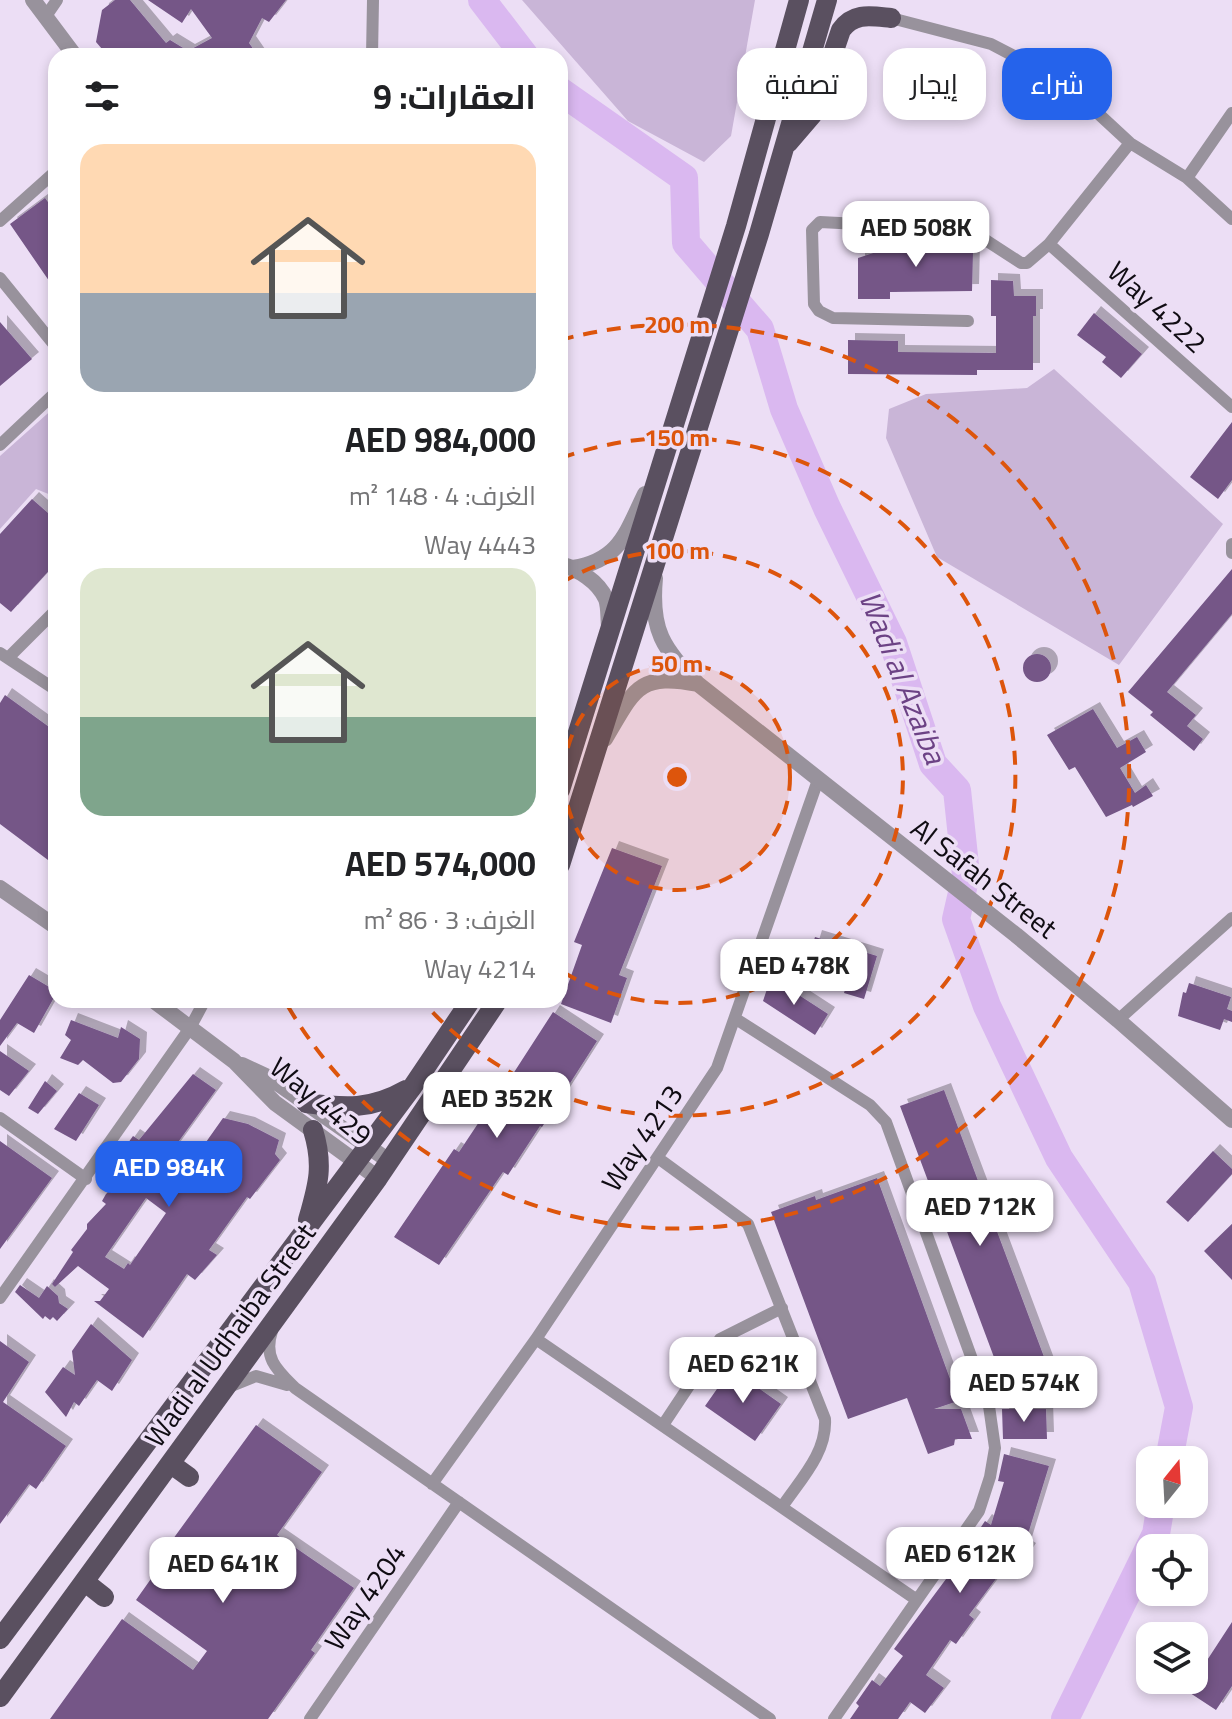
<!DOCTYPE html>
<html lang="ar">
<head>
<meta charset="utf-8">
<style>
  body { margin:0; font-family:Georgia,Cairo,serif; background:#f6f6f6; color:#202124; direction:rtl; height:100vh; display:flex; flex-direction:column; font-size:30px; white-space:nowrap }
  * { box-sizing:border-box; margin:0 }
  p { font-size:26px; color:#757577 }
  .icon { flex:none; width:44px; height:44px; fill:none; stroke:currentColor; stroke-width:2; stroke-linecap:round; stroke-linejoin:round }
  .map { position:relative; flex:1; overflow:hidden; direction:ltr }
  .details { position:absolute; left:48px; top:48px; width:520px; height:960px; display:flex; flex-direction:column; background:#fff; border-radius:24px; box-shadow:0 4px 12px #0003; direction:rtl }
  .details>* { flex:none }
  .top-card { position:absolute; left:592px; top:48px; width:520px; height:72px; direction:rtl; display:flex; gap:16px }
  .needle { width:52px; rotate:18deg }
  .fabs { position:absolute; left:1136px; top:1446px; display:grid; gap:16px }
  .fabs a { display:grid; place-items:center; width:72px; height:72px; border-radius:16px; background:#fff; box-shadow:0 4px 12px #0003; font-size:40px }
  .price { position:absolute; translate:-50% -68px; padding:0 18px; border-radius:16px; background:#fff; color:#222; font-size:26px; line-height:52px; filter:drop-shadow(0 2px 4px #0008) }
  .price::after { content:''; position:absolute; left:50%; top:48px; width:24px; height:18px; margin-left:-12px; background:inherit; clip-path:polygon(0 0,100% 0,50% 100%) }
  .price.active { background:#2563eb; color:#fff }
  ul { padding:0; list-style:none }
  li { display:grid; align-content:center; gap:16px; height:424px; padding:0 32px }
  li span { display:grid; place-items:center; height:248px; border-radius:24px; color:#555 }
  li>.icon { margin-inline-start:auto }
  span .icon { width:144px; height:144px; fill:#fffc; stroke-width:1 }
  li b { font-size:34px }
  h2 { display:flex; justify-content:space-between; align-items:center; height:96px; padding:0 32px; font-size:34px }
  .tag { padding:0 28px; border-radius:24px; background:#fff; box-shadow:0 4px 12px #0003; font-size:28px; line-height:72px }
  .tag.active { background:#2563eb; color:#fff }
  .map>svg:first-child { display:block }
  .green { fill:#c9b5d7 }
  .lines { fill:none; stroke-linecap:round; stroke-linejoin:round }
  .river { stroke:#dab8f0; stroke-width:28 }
  .building { fill:#745687; fill-rule:evenodd; filter:url(#shadow) }
  .minor { stroke:#98929c; stroke-width:12 }
  .tertiary { stroke:#98929c; stroke-width:16 }
  .primary { stroke:#5a5060; stroke-width:20 }
  .ring { fill:none; stroke:#dd550c; stroke-width:4; stroke-dasharray:14 10 }
  .labels { text-anchor:middle; dominant-baseline:central; stroke-width:7; stroke-linejoin:round; paint-order:stroke }
  .street-label { font-size:28px; fill:#100c13; stroke:#ecdef5 }
  .water-label { font-size:30px; font-style:italic; fill:#6c4285; stroke:#ecdef5 }
  .centre { fill:#dd550c; stroke:#ecdef5; stroke-width:4 }
  .ring-label { font-size:24px; text-anchor:middle; font-weight:bold; fill:#dd550c; stroke:#ecdef5; stroke-width:7; stroke-linejoin:round; paint-order:stroke }
</style>
</head>
<body>
<div class="map">
<svg width="1232" height="1719" viewBox="0 0 1232 1719">
  <defs>
    <filter id="shadow"><feDropShadow dx="7" dy="-7" stdDeviation="0" flood-color="#0004"/></filter>
  </defs>
  <rect width="100%" height="100%" fill="#ecdef5"/>
  <path class="green" d="M522,0h233l-24,136 -27,26 -76,-41z
    M1054,369l169,155 -104,141 -182,-108 -51,-119 3,-29 37,-15 101,-6z
    M56,406v91l-20,-8 -36,40v-73z"/>
  <g class="lines">
    <path class="river" d="M482,0l43,56
      M560,91l124,87 2,65 74,86 24,80 43,99 66,135 40,121 24,26 9,85 -10,44 31,87 72,152 83,124 37,125 -10,53
      M1065,1719l91,-185 5,-30"/>
  </g>
  <path class="building" d="M115,0h15l36,43 4,-3 18,11 24,-13 -21,-29 -9,14 -34,-23h138l-17,22 -7,-4 -13,25 9,13h-150l-12,-14 6,-32z
    M45,198l11,15v78l-46,-67z
    M945,240l19,1 9,11 -1,39 -82,1v7h-32v-41l49,-16h38z
    M991,280l22,1 1,15h22v20h-3v54h-56v5l-129,-1v-34l50,1v11l98,1v-37h-5z
    M1094,313l48,41 -21,24 -19,-16 4,-5 -29,-22z
    M0,322l32,37 -32,27z
    M1232,422v58l-14,19 -28,-22z
    M32,499l24,21v43l-45,49 -11,-9v-69z
    M1232,569v45l-65,78 29,23 -9,11 16,13 -9,12 -44,-36 3,-3 -25,-20z
    M1023 668a14 14 0 1 1 28 0a14 14 0 1 1-28 0Z
    M5,695l51,37v134l-56,-42v-121z
    M1093,709l24,39 20,-11 9,15 -26,16 15,25 11,-8 7,11 -20,11 -1,-2 -26,12 -31,-50 -6,3 -22,-35z
    M612,848l50,18 -43,109 8,3 -16,45 -50,-19 21,-59 -8,-3z
    M815,937l62,19 -13,43 -20,-6 3,-10 -42,-13z
    M29,975l27,16v3l-22,39 -17,-10 -17,23v-26z
    M771,977l57,37 -13,21 -52,-34z
    M1189,983l42,14 -4,12 5,2v11l-8,-3 -4,11 -42,-14 5,-24 3,1z
    M553,1012l44,29 -55,86 -2,-1 -32,49 -5,-3 -64,93 -45,-28 60,-88 5,3 30,-45 2,1z
    M71,1020l47,18 3,-11 19,12 -1,20 -18,23 -8,1 -30,-23 -5,5 -18,-7 11,-18 -6,-5z
    M0,1051l29,20 -20,25 -9,-6z
    M193,1074l23,16 -48,66 19,13 36,-51 25,6 31,16 -4,14 5,6 -30,39 -3,-2 -38,53 8,5 -22,25 -8,-6 -44,64 -49,-37h6l9,-12 -31,-23 -23,21 -3,-3 21,-32 -2,-2 16,-21v-5l19,-20 -4,-3 4,-7 5,-5 6,-1 16,-21 -15,-10 15,-21 6,4zM146,1198l20,15 -36,52 -2,-2 -4,6 -19,-12z
    M45,1081l12,10 -19,23 -10,-6z
    M944,1090l106,283 20,-5 6,25 -39,9 -6,-27 -27,9 -104,-278z
    M79,1093l20,12 -23,36 -22,-12z
    M0,1141l52,37 -52,71z
    M1213,1151l19,18v5l-44,48 -22,-20z
    M877,1178l81,223 -24,8h27l11,30h-17l-1,6 -26,9 -21,-56 -59,21 -77,-207 44,-16 1,4z
    M1232,1224v56l-28,-29z
    M20,1285l19,13 8,-12 11,10 1,7 9,6 -11,12 -4,-4 -3,3 -5,-4 -2,3 -28,-27z
    M91,1324l41,36 -20,31 -15,-11 -18,26 -5,-4 -8,15 -21,-25 18,-25 12,8 -3,-24z
    M0,1341l29,21 -26,40 63,44 -30,43 -7,-5 -29,40z
    M731,1369l50,35 -26,37 -50,-35z
    M1002,1409h44l1,30h-44z
    M256,1425l66,47 -45,63 77,53 -43,62 4,3 -47,66h-218l72,-100 71,51 14,-19 -71,-51 41,-58 -4,-3z
    M1004,1454l45,12 -25,81 5,3 -19,28 -9,-6 -32,43 5,4 -18,25 -6,-4 -24,35 18,13 -19,25 -15,-11 -12,17h-48l9,-13 -3,-3 16,-23 8,6 23,-30 -9,-7 55,-74 36,-54 6,4 13,-43 -6,-1z
    M1232,1622v64l-16,24 -29,-19z"/>
  <g class="lines">
    <path class="minor" d="M46,16l11,-16
      M891,18l100,26 44,23 41,26 54,50 57,35 45,41
      M372,56l1,-56
      M1187,178l45,-65
      M0,221l56,-50
      M1049,244l183,163
      M0,278l56,69
      M968,321l-135,-3 -14,-7 -5,-7 -2,-74 8,-8 58,3 57,-14 9,2 77,50h6l22,-19 81,-101
      M0,445l56,-53
      M1232,544v9
      M0,653l56,37
      M8,658l48,-48
      M736,1019l134,86 16,17 103,284 6,42 -5,29 -11,34 -145,208
      M1118,1020l114,-102
      M0,1118l86,61
      M658,1158l90,66 77,195c2,34 -25,61 -43,88
      M0,1298l190,-270 15,-28
      M272,1331c-9,27 5,39 23,57l475,331
      M536,1339l381,261
      M229,1387l27,-11 31,9
      M663,1425l57,-86 62,-31
      M432,1484l104,-145 181,-271 101,-288
      M310,1719l149,-217"/>
    <path class="tertiary" d="M33,0l42,56
      M560,564c18,5 38,17 46,35 3,8 2,19 3,27
      M573,568c47,-8 53,-35 72,-74
      M655,578c-5,53 8,70 43,106l318,251 102,85 114,100
      M605,739c29,-49 33,-67 93,-55
      M0,888l56,39
      M153,1000l81,61 41,42 103,75
      M242,1065l28,13 119,83"/>
    <path class="primary" d="M788,143l24,-28 29,-85c13,-18 30,-14 50,-12
      M560,790l176,-564 63,-226
      M560,865l199,-631 68,-234
      M306,1103c39,5 65,7 100,-13
      M308,1220c10,-35 16,-54 5,-90
      M171,1464l18,13
      M85,1582l19,15
      M0,1639l413,-553 58,-86
      M0,1697l378,-519 120,-178"/>
  </g>
  <circle cx="677" cy="777" r="113" fill="#dd550c" fill-opacity=".12"/>
  <g class="ring">
    <circle cx="677" cy="777" r="113"/>
    <path d="M561 583A226 226 0 1 1 561 971"/>
    <path d="M561 458A339 339 0 1 1 423 1002"/>
    <path d="M560 340A452 452 0 1 1 286 1003"/>
  </g>
  <g class="labels">
    <g class="street-label">
      <text transform="translate(1157 307) rotate(42)">Way 4222</text>
      <text transform="translate(984 878) rotate(38)">Al Safah Street</text>
      <text transform="translate(321 1101) rotate(39)">Way 4429</text>
      <text transform="translate(642 1138) rotate(-56)">Way 4213</text>
      <text transform="translate(230 1335) rotate(-54)">Wadi al Udhaiba Street</text>
      <text transform="translate(365 1597) rotate(-56)">Way 4204</text>
    </g>
    <g class="water-label">
      <text transform="translate(903 677) rotate(68)">Wadi al Azaiba</text>
    </g>
  </g>
  <circle cx="677" cy="777" r="12" class="centre"/>
  <g class="ring-label">
    <text x="677" y="333">200 m</text>
    <text x="677" y="446">150 m</text>
    <text x="677" y="559">100 m</text>
    <text x="677" y="672">50 m</text>
  </g>
</svg>
<div class="fabs">
<a><svg class="needle" viewBox="-14 -14 28 28"><path d="M0-13l5 13h-10z" fill="#e53935"/><path d="M0 13l5-13h-10z" fill="#757577"/></svg></a>
<a><svg class="icon" aria-label="locate" viewBox="0 0 24 24"><circle cx="12" cy="12" r="6"/><path d="M12 2v4M12 18v4M2 12h4M18 12h4"/></svg></a>
<a><svg class="icon" aria-label="layers" viewBox="0 0 24 24"><path d="M12 4l9 5-9 5-9-5zM3 14l9 5 9-5"/></svg></a>
</div>
<b class="price" style="left:916px;top:269px">AED 508K</b>
<b class="price" style="left:794px;top:1007px">AED 478K</b>
<b class="price" style="left:497px;top:1140px">AED 352K</b>
<b class="price active" style="left:169px;top:1209px">AED 984K</b>
<b class="price" style="left:980px;top:1248px">AED 712K</b>
<b class="price" style="left:743px;top:1405px">AED 621K</b>
<b class="price" style="left:1024px;top:1424px">AED 574K</b>
<b class="price" style="left:960px;top:1595px">AED 612K</b>
<b class="price" style="left:223px;top:1605px">AED 641K</b>
<div class="top-card">
<a class="tag active">شراء</a>
<a class="tag">إيجار</a>
<a class="tag">تصفية</a>
</div>
<section class="details">
<h2>العقارات: 9<svg class="icon" aria-label="filters" viewBox="0 0 24 24"><path d="M4 7h16M4 17h16"/><circle cx="9" cy="7" r="2"/><circle cx="15" cy="17" r="2"/></svg></h2>
<ul>
<li><span style="background:linear-gradient(#ffd9b3 60%,#9aa5b1 0)"><svg class="icon" aria-label="home" viewBox="0 0 24 24"><path d="M3 11l9-7 9 7M6 9v11h12V9"/></svg></span><div><b>AED 984,000</b><p>الغرف: 4 · 148 m²</p><p>Way 4443</p></div></li>
<li><span style="background:linear-gradient(#dfe7d0 60%,#7fa58c 0)"><svg class="icon" aria-label="home" viewBox="0 0 24 24"><path d="M3 11l9-7 9 7M6 9v11h12V9"/></svg></span><div><b>AED 574,000</b><p>الغرف: 3 · 86 m²</p><p>Way 4214</p></div></li>
</ul>
</section>
</div>
</body>
</html>
